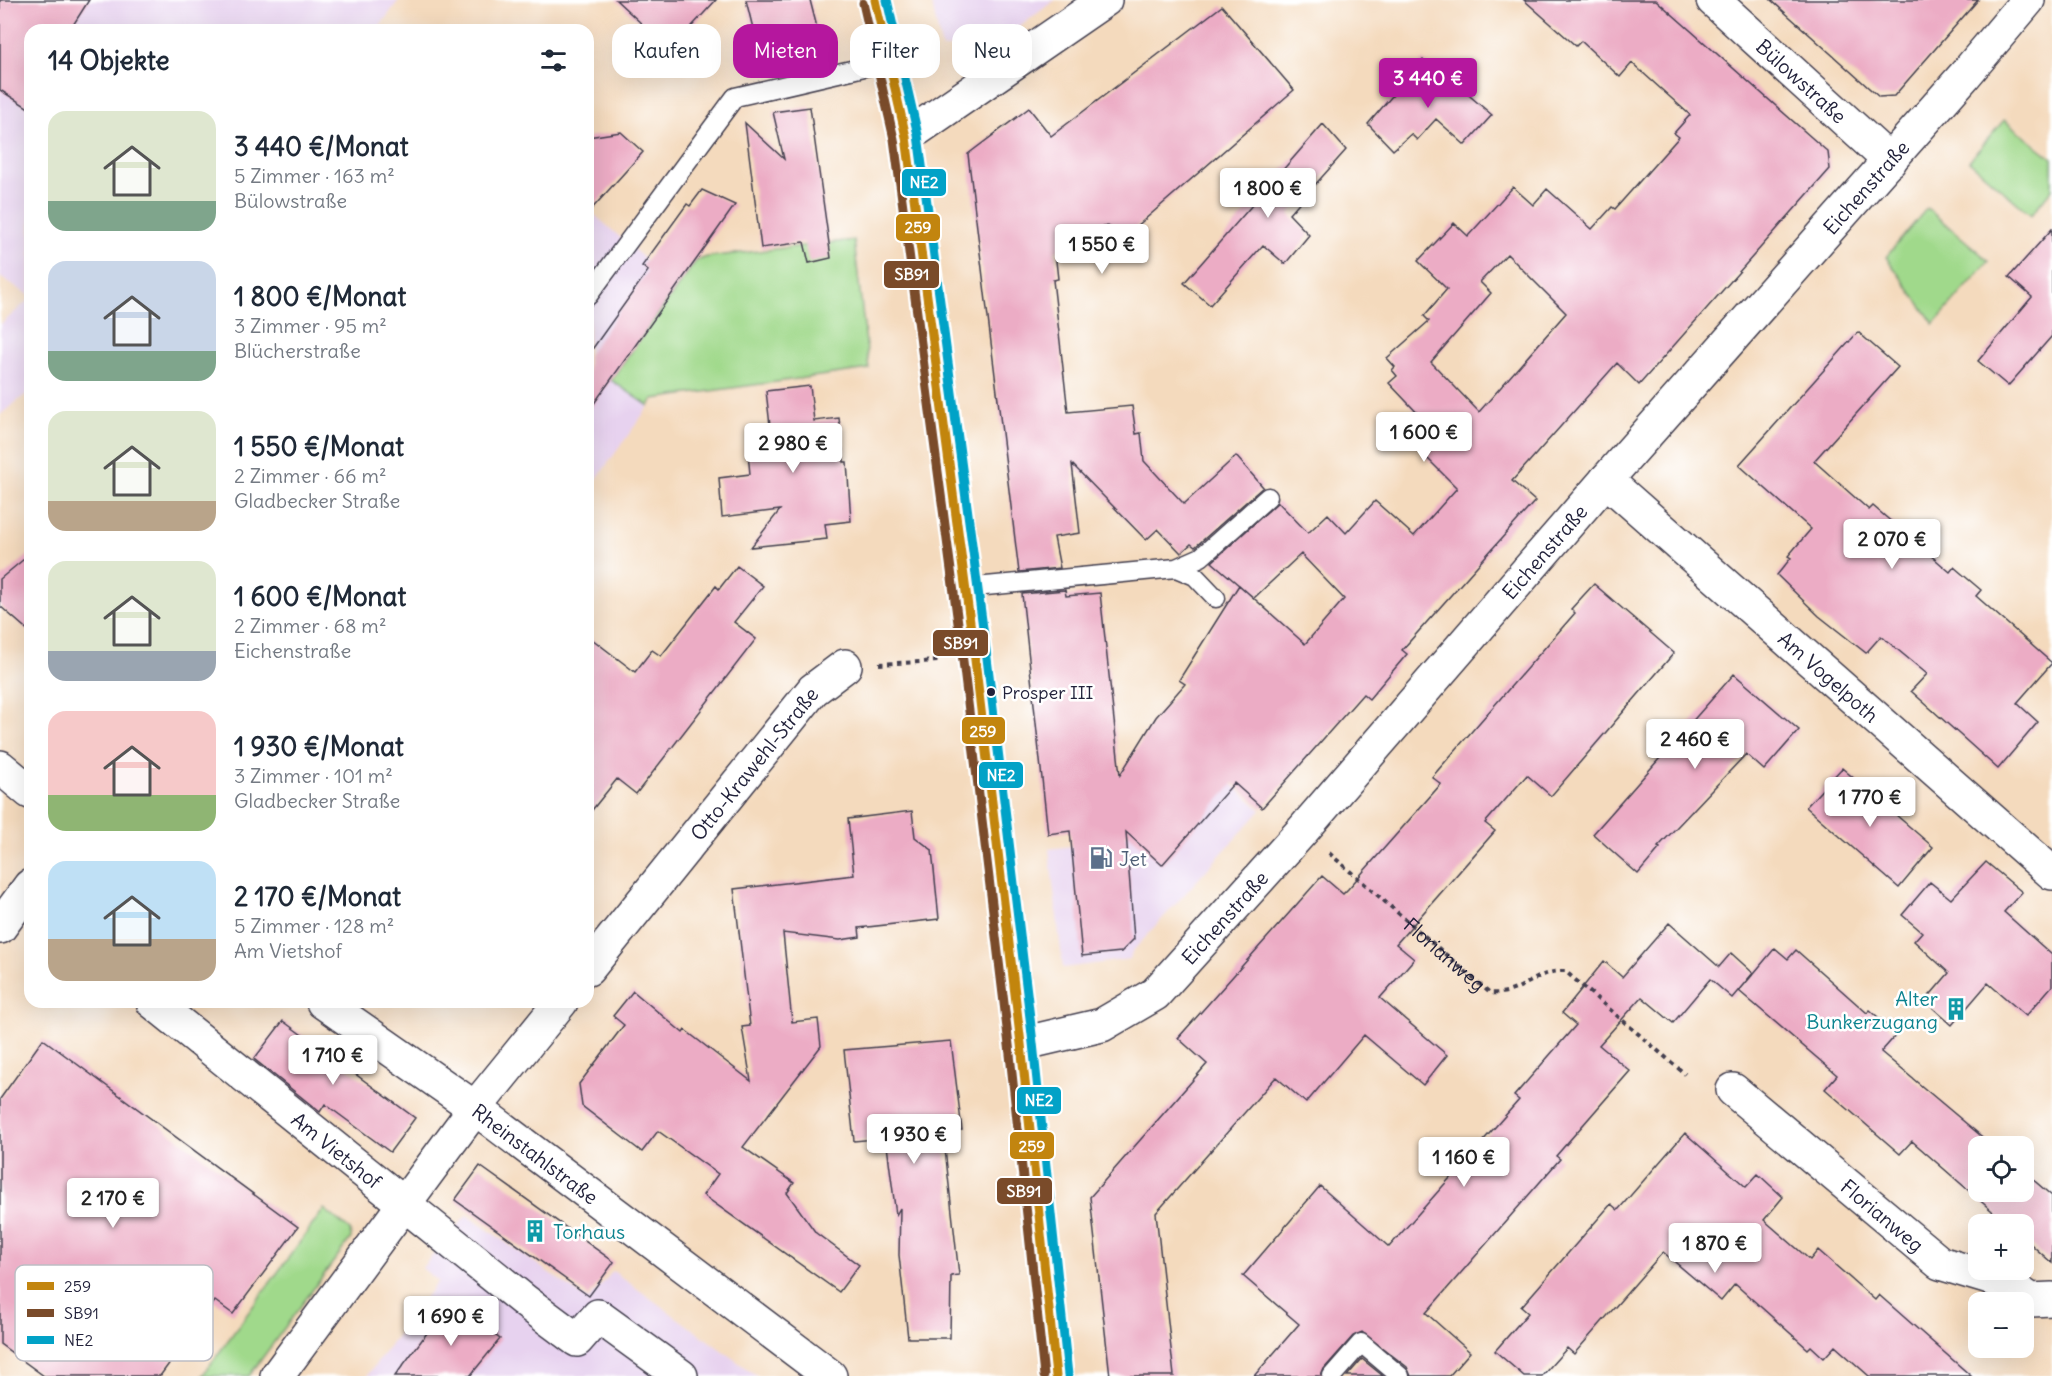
<!DOCTYPE html>
<html lang="de">
<head>
<meta charset="utf-8">
<style>
  body { margin:0; font-family:Delius,sans-serif; background:#f2f2f3; color:#1f2937; height:100vh; display:flex; flex-direction:column; font-size:22px; white-space:nowrap }
  * { box-sizing:border-box; margin:0 }
  p { font-size:20px; color:#747a83 }
  .icon { flex:none; width:33px; height:33px; fill:none; stroke:currentColor; stroke-width:2; stroke-linecap:round; stroke-linejoin:round }
  .map { position:relative; flex:1; overflow:hidden }
  .panel { position:absolute; left:24px; top:24px; width:570px; height:984px; display:flex; flex-direction:column; background:#fff; border-radius:18px; box-shadow:0 6px 24px #0002 }
  .panel>* { flex:none }
  .hud { position:absolute; left:612px; top:24px; width:570px; height:54px; display:flex; gap:12px }
  .fabs { position:absolute; left:1968px; top:1136px; display:grid; gap:12px }
  .fabs a { display:grid; place-items:center; width:66px; height:66px; border-radius:12px; background:#fff; box-shadow:0 6px 24px #0002; font-size:30px }
  .price { position:absolute; translate:-50% -51px; padding:0 14px; border-radius:6px; background:#fff; color:#222; font-size:20px; line-height:39px; filter:drop-shadow(0 2px 3px #0008) }
  .price::after { content:''; position:absolute; left:50%; top:36px; width:18px; height:14px; margin-left:-9px; background:inherit; clip-path:polygon(0 0,100% 0,50% 100%) }
  .price.on { background:#b5179e; color:#fff }
  ul { padding:0; list-style:none }
  li { display:flex; align-items:center; gap:18px; height:150px; padding:0 24px }
  li span { display:grid; place-items:center; flex:none; width:168px; height:120px; border-radius:18px; color:#555 }
  li>.icon { margin-inline-start:auto }
  span .icon { width:72px; height:72px; fill:#fffc; stroke-width:1 }
  li b { font-size:26px }
  h2 { display:flex; justify-content:space-between; align-items:center; height:72px; padding:0 24px; font-size:26px }
  .pill { padding:0 21px; border-radius:18px; background:#fff; box-shadow:0 6px 24px #0002; font-size:21px; line-height:54px }
  .pill.on { background:#b5179e; color:#fff }
  .map>svg:first-child { display:block }
  .built { fill:#e7d2ef }
  .green { fill:#a0d98b; stroke:#617e63; stroke-width:1.5 }
  .building { fill:#ecacc5; fill-rule:evenodd }
  .lines { fill:none; stroke-linecap:round; stroke-linejoin:round }
  .service-casing { stroke:#423e4e; stroke-width:21 }
  .minor-casing { stroke:#423e4e; stroke-width:36 }
  .secondary-casing { stroke:#423e4e; stroke-width:36 }
  .path { stroke:#423e4e; stroke-width:4; stroke-dasharray:4.5 4.5; stroke-linecap:butt }
  .service { stroke:#fff; stroke-width:18 }
  .minor { stroke:#fff; stroke-width:33 }
  .secondary { stroke:#fde4d1; stroke-width:33 }
  .bus-1-casing { stroke:#fff; stroke-width:14 }
  .bus-2-casing { stroke:#fff; stroke-width:14 }
  .bus-3-casing { stroke:#fff; stroke-width:14 }
  .bus-1 { stroke:#c2850f; stroke-width:9 }
  .bus-2 { stroke:#7a4b2a; stroke-width:9 }
  .bus-3 { stroke:#02a2c7; stroke-width:9 }
  .bus-dot { fill:#22223b; stroke:#fff; stroke-width:2 }
  .labels { text-anchor:middle; dominant-baseline:central; stroke-width:5; stroke-linejoin:round; paint-order:stroke }
  .bus-label { font-size:18px; fill:#22223b; stroke:#fff; text-anchor:start }
  .street-label { font-size:20px; fill:#22223b; stroke:#fff }
  .service-label { font-size:20px; fill:#4e5e75; stroke:#fff; text-anchor:start }
  .culture-label { font-size:20px; fill:#0d838f; stroke:#fff; text-anchor:end }
  .key { fill:#fff; stroke:#bdbdc4; stroke-width:1.5 }
  .key-label { font-size:16px; fill:#22223b }
  .line-badge { stroke:#fff; stroke-width:2 }
  .badge-label { font-size:16px; text-anchor:middle; font-weight:bold; fill:#fff }
</style>
</head>
<body>
<div class="map">
<svg width="2052" height="1376" viewBox="0 0 2052 1376">
  <rect width="100%" height="100%" fill="#fff"/>
  <filter id="ink" filterUnits="userSpaceOnUse"><feTurbulence type="fractalNoise" baseFrequency=".0167" numOctaves="2"/><feDisplacementMap in="SourceGraphic" scale="12" xChannelSelector="R" yChannelSelector="G"/><feConvolveMatrix kernelMatrix="1 2 1 2 8 2 1 2 1" color-interpolation-filters="sRGB"/></filter>
  <filter id="wash" filterUnits="userSpaceOnUse"><feTurbulence type="fractalNoise" baseFrequency=".008" numOctaves="4" result="noise"/><feDisplacementMap in="SourceGraphic" scale="24" xChannelSelector="R" yChannelSelector="G"/><feGaussianBlur stdDeviation="1.35" result="paint"/><feColorMatrix in="noise" values="0 0 0 0 0 0 0 0 0 0 0 0 0 0 0 0 0 1.4 0 .05"/><feComposite in="paint" operator="in"/></filter>
  <g filter="url(#wash)">
    <rect width="100%" height="100%" fill="#f4dabd"/>
    <path class="built" d="M0,0h399l-22,30h-347v266l-30,-19z
      M931,0h124l-49,37 -64,12z
      M590,211l56,49 -4,6 6,5 -37,108 38,27 -61,85z
      M30,299v92l-30,24v-90z
      M1201,756l60,54 -129,142 -2,7 -67,9 -14,-119 73,-9z
      M467,1215l121,85 25,-29 144,105h-390l71,-95 -16,-13z"/>
    <path class="green" d="M2004,120l48,38v31l-21,26 -62,-54z
      M1927,208l62,53 -55,63 -48,-67z
      M854,240l15,129 -216,30 -4,7 -38,-26 85,-119 11,-4z
      M324,1209l26,21 1,8 -102,138h-47z"/>
    <g id="blocks">
      <path class="building" d="M0,0h89l-19,30h-40v79l-30,-19z
        M616,0h100l-46,50z
        M746,0h64l11,43 -61,14z
        M1524,0h132l172,152 2,17 -191,216 -22,-22 -105,118 23,20 -133,149 5,4 -38,45 -6,-5 -101,114 -28,-25 -72,82 -36,-33 8,107 -13,13 -39,4 -12,-125 -22,3 -26,-240 43,-4 1,6 34,-3 20,182 36,-58 29,-33 -6,-4 60,-95 66,59 39,-45 -43,-45 -47,44 -42,-36 66,-60 30,31 20,-19 18,19 29,-32 39,35 43,-48 -31,-31 16,-18 -53,-56 8,-7 -5,-6 3,-3 -8,-9 42,-37 -5,-5 23,-27 -29,-28 36,-38 14,13 45,-49 20,18 14,-16 45,40 20,-22 3,2 64,-72 -5,-4 16,-18 -58,-52 -12,14 -39,-36 -5,5zM1507,254l59,59 -87,99 -48,-50 60,-69 -11,-11z
        M1771,0h207l-84,96 -15,1z
        M1222,6l72,84 -173,150 -13,-14 -28,5 -25,21 3,27 -5,1 15,132 64,-6 4,28 5,-1 3,28 40,43 52,-48 27,31 -68,60 -4,-3 -10,9 -23,-24 -12,11 -74,-76 8,69 -26,4 6,31 -41,4 -51,-418 61,-46 22,28z
        M1423,60l38,34 3,-3 28,24 -27,30 -29,-26 -19,21 -6,-6 -18,16 -25,-26z
        M810,107l21,151 -22,5 -5,-21 -43,6 -16,-125 39,36 -11,-47z
        M1323,124l23,26 -57,64 20,21 -24,29 -22,-19 -53,60 -26,-22z
        M621,132l22,20 -55,61v-76z
        M702,190l33,15 -147,207v-57l60,-84 -6,-5 45,-62 3,2z
        M2052,229v107l-44,50 -30,-25 54,-64 -23,-20z
        M1858,332l40,35 -84,94 55,49 4,-4 77,66 4,-5 14,12 13,11 -5,6 76,67 -35,40 21,19 -40,47 -87,-78 16,-17 -46,-38 -15,17 -47,-37 -42,-41 14,-17 -3,-2 23,-27 -72,-64z
        M810,386l4,35 25,-3 5,44h3l4,59 -26,3 2,15 -76,8 29,-37 -58,7 -3,-39 31,-4 -2,-21 25,-2 -7,-60z
        M30,554v78l-30,-26v-27z
        M737,566l26,20 -29,36 22,17 -120,155 -19,-15 -29,36v-179l47,36 17,-22 9,6 55,-70 3,3z
        M1594,584l80,69 -123,143 -24,-21 -42,48 10,8 -99,113 18,15 -34,39 67,57 -24,30 -59,-50 -58,68 -30,-26 -120,136 18,163h-64l-20,-179 117,-133 -29,-26 144,-162 21,18 5,-5 93,-105 -9,-7 143,-164 -4,-4z
        M1734,674l65,56 -35,40 -18,-16 -88,93 2,1 -22,26 -45,-40z
        M1842,768l91,79 -34,41 -93,-81z
        M912,811l3,26 17,13 7,69 -80,9 1,9 -20,3 -57,-7 9,89 26,-3 3,27 -78,101 51,36 -7,10 29,40 43,32 -20,27 -136,-97 15,-21 -60,-43 -16,21 -60,-46 -3,-22 45,-59 -11,-9 20,-25 50,42 2,-3 66,51 -9,-54 8,-1 -16,-137 120,-14 -6,-56z
        M1986,862l36,30 -18,20 48,43v31l-26,30 -38,-33 -36,42 -27,-24 24,-28 -35,-32 8,-9 -20,-17 28,-33 21,17z
        M1669,923l50,44 12,-14 22,20 -21,25 -22,-19 -37,44 -31,-26 -43,48 31,26 -74,85 4,3 -134,154 44,39 -21,24h-38l-4,-9 -45,-35 -9,4 -29,33 -3,7h-67l45,-52 -56,-48 77,-90 69,61 130,-147 -5,-4 62,-71 -14,-12 42,-52 18,16z
        M1775,948l13,11 8,-9 71,63 3,-3 27,24 -16,18 112,94h-15v45h46v-19l28,24v67l-28,-25v-14h-17l-95,-83 -12,13 -75,-65 12,-14 -98,-84z
        M283,1021l132,97 -25,34 -65,-48 -5,8 -66,-53z
        M43,1039l255,188 -65,87 -18,-13 -55,75h-116l-44,-32v-245z
        M951,1041l11,89 -19,1 16,144 -8,1 -1,62h-42l-9,-83 1,-47 -4,7 -10,-77 -32,3 -10,-91z
        M1685,1133l61,54 12,-13 25,23 -19,23 46,40 8,-10 57,50 4,-5 92,81h-102l-34,-30 -11,12 -13,-12 -3,3 -73,-65 -14,17 -58,-49 -89,102 -7,-6 -25,28h-18l-29,-25 33,-38 -7,-6 90,-103 7,6z
        M480,1166l134,96 -25,34 -134,-96z
        M450,1302l50,37 -30,37h-75z
        M1362,1359l21,17h-36z"/>
    </g>
  </g>
  <g filter="url(#ink)">
    <use href="#blocks" fill-opacity="0" stroke="#423e4e" stroke-width="1.5"/>
    <g class="lines">
      <g class="service-casing">
        <path id="service" d="M588,296l147,-199 155,-36
          M1176,568l19,8 21,22
          M965,588l211,-20 25,-11 67,-60
          M1332,1376l29,-33 39,33"/>
      </g>
      <g class="minor-casing">
        <g id="minor">
          <path id="s2" d="M1713,0l177,161"/>
          <path d="M906,137l199,-137"/>
          <path id="s3" d="M1606,480l446,393"/>
          <path d="M0,767l30,25"/>
          <path d="M0,927l30,-41"/>
          <path id="s4" d="M588,969l225,-279 32,-24"/>
          <path id="s5" d="M153,1002l373,300 51,38 21,-24 83,60"/>
          <path id="s6" d="M323,1002l152,106 355,268"/>
          <path id="s7" d="M1021,1044l81,-19 53,-31 148,-164 303,-350 358,-404 64,-76"/>
          <path id="s8" d="M1733,1090l207,173 63,19 28,18 21,-1"/>
          <path d="M277,1376l198,-268 86,-106"/>
        </g>
      </g>
      <g class="secondary-casing">
        <path id="secondary" d="M875,0l31,137 69,523 46,384 35,332"/>
      </g>
      <g class="path">
        <path d="M879,664l59,-3"/>
        <path id="s1" d="M1329,853l161,140c32,3 44,-23 75,-22l120,103"/>
      </g>
      <use href="#service" class="service"/>
      <use href="#minor" class="minor"/>
      <use href="#secondary" class="secondary"/>
      <g class="bus-1-casing">
        <path id="bus-1" d="M875,0l31,137 69,523 46,384 35,332"/>
      </g>
      <g class="bus-2-casing">
        <path id="bus-2" d="M863,3l31,136 69,522 46,384 35,331"/>
      </g>
      <g class="bus-3-casing">
        <path id="bus-3" d="M887,0l31,135 69,523 46,385 35,332"/>
      </g>
      <use href="#bus-1" class="bus-1"/>
      <use href="#bus-2" class="bus-2"/>
      <use href="#bus-3" class="bus-3"/>
    </g>
  </g>
  <defs>
    <g id="fuel-bare" transform="scale(1.8)"><path d="M-5.5-6h7V0h2V4h1.3V-2.5L3-4.5l.8-.8L6-3V5H2.5V1h-1V6h-7ZM-4.2-4.7v3.2H.2V-4.7Z" fill="#5c6f8a" stroke="#fff" stroke-width="2.5" paint-order="stroke"/></g>
    <g id="building-bare" transform="scale(1.8)"><path d="M-4-6H4V6H1V3H-1V6H-4ZM-2.5-4.3h1.7v1.8h-1.7ZM.8-4.3h1.7v1.8H.8ZM-2.5-1h1.7V.8h-1.7ZM.8-1h1.7V.8H.8Z" fill="#0f9aa8" stroke="#fff" stroke-width="2.5" paint-order="stroke"/></g>
  </defs>
  <g fill-rule="evenodd">
    <use href="#fuel-bare" x="1101" y="858"/>
    <use href="#building-bare" x="1956" y="1009"/>
    <use href="#building-bare" x="535" y="1231"/>
  </g>
  <circle class="bus-dot" cx="991" cy="692" r="5"/>
  <g class="labels">
    <g class="bus-label">
      <text x="1002" y="692">Prosper III</text>
    </g>
    <g class="street-label">
      <text stroke="none"><textPath href="#s2" startOffset="120">Bülowstraße</textPath></text>
      <text stroke="none"><textPath href="#s7" startOffset="1220">Eichenstraße</textPath></text>
      <text stroke="none"><textPath href="#s7" startOffset="734">Eichenstraße</textPath></text>
      <text stroke="none"><textPath href="#s3" startOffset="297">Am Vogelpoth</textPath></text>
      <text stroke="none"><textPath href="#s4" startOffset="264">Otto-Krawehl-Straße</textPath></text>
      <text stroke="none"><textPath href="#s7" startOffset="248">Eichenstraße</textPath></text>
      <text stroke="none"><textPath href="#s1" startOffset="154">Florianweg</textPath></text>
      <text stroke="none"><textPath href="#s5" startOffset="236">Am Vietshof</textPath></text>
      <text stroke="none"><textPath href="#s6" startOffset="261">Rheinstahlstraße</textPath></text>
      <text stroke="none"><textPath href="#s8" startOffset="195">Florianweg</textPath></text>
    </g>
    <g class="service-label">
      <text x="1119" y="858">Jet</text>
    </g>
    <g class="culture-label">
      <text x="1938" y="998">Alter<tspan x="1938" dy="23">Bunkerzugang</tspan></text>
      <text x="553" y="1231" text-anchor="start">Torhaus</text>
    </g>
  </g>
  <rect x="15" y="1265" width="198" height="96" rx="9" class="key"/>
  <rect x="27" y="1282" width="27" height="8" fill="#c2850f"/>
  <rect x="27" y="1309" width="27" height="8" fill="#7a4b2a"/>
  <rect x="27" y="1336" width="27" height="8" fill="#02a2c7"/>
  <g class="key-label">
    <text x="64" y="1292">259</text>
    <text x="64" y="1319">SB91</text>
    <text x="64" y="1346">NE2</text>
  </g>
  <g class="line-badge">
    <rect x="901" y="168" width="46" height="29" rx="6" fill="#02a2c7"/>
    <rect x="895" y="213" width="46" height="29" rx="6" fill="#c2850f"/>
    <rect x="883" y="260" width="57" height="29" rx="6" fill="#7a4b2a"/>
    <rect x="932" y="629" width="57" height="28" rx="6" fill="#7a4b2a"/>
    <rect x="961" y="716" width="45" height="29" rx="6" fill="#c2850f"/>
    <rect x="978" y="761" width="46" height="28" rx="6" fill="#02a2c7"/>
    <rect x="1016" y="1086" width="46" height="29" rx="6" fill="#02a2c7"/>
    <rect x="1009" y="1131" width="46" height="29" rx="6" fill="#c2850f"/>
    <rect x="996" y="1177" width="57" height="28" rx="6" fill="#7a4b2a"/>
  </g>
  <g class="badge-label">
    <text x="924" y="188">NE2</text>
    <text x="918" y="233">259</text>
    <text x="912" y="280">SB91</text>
    <text x="961" y="649">SB91</text>
    <text x="983" y="737">259</text>
    <text x="1001" y="781">NE2</text>
    <text x="1039" y="1106">NE2</text>
    <text x="1032" y="1152">259</text>
    <text x="1024" y="1197">SB91</text>
  </g>
</svg>
<div class="fabs">
<a><svg class="icon" aria-label="locate" viewBox="0 0 24 24"><circle cx="12" cy="12" r="6"/><path d="M12 2v4M12 18v4M2 12h4M18 12h4"/></svg></a>
<a>+</a>
<a>−</a>
</div>
<b class="price on" style="left:1428px;top:109px">3 440 €</b>
<b class="price" style="left:1268px;top:219px">1 800 €</b>
<b class="price" style="left:1102px;top:275px">1 550 €</b>
<b class="price" style="left:1424px;top:463px">1 600 €</b>
<b class="price" style="left:793px;top:474px">2 980 €</b>
<b class="price" style="left:1892px;top:570px">2 070 €</b>
<b class="price" style="left:1695px;top:770px">2 460 €</b>
<b class="price" style="left:1870px;top:828px">1 770 €</b>
<b class="price" style="left:333px;top:1086px">1 710 €</b>
<b class="price" style="left:914px;top:1165px">1 930 €</b>
<b class="price" style="left:1464px;top:1188px">1 160 €</b>
<b class="price" style="left:113px;top:1229px">2 170 €</b>
<b class="price" style="left:1715px;top:1274px">1 870 €</b>
<b class="price" style="left:451px;top:1347px">1 690 €</b>
<div class="hud">
<a class="pill">Kaufen</a>
<a class="pill on">Mieten</a>
<a class="pill">Filter</a>
<a class="pill">Neu</a>
</div>
<section class="panel">
<h2>14 Objekte<svg class="icon" aria-label="filters" viewBox="0 0 24 24"><path d="M4 7h16M4 17h16"/><circle cx="9" cy="7" r="2"/><circle cx="15" cy="17" r="2"/></svg></h2>
<ul>
<li><span style="background:linear-gradient(#dfe7d0 75%,#7fa58c 0)"><svg class="icon" aria-label="home" viewBox="0 0 24 24"><path d="M3 11l9-7 9 7M6 9v11h12V9"/></svg></span><div><b>3 440 €/Monat</b><p>5 Zimmer · 163 m²</p><p>Bülowstraße</p></div></li>
<li><span style="background:linear-gradient(#c9d6e8 75%,#7fa58c 0)"><svg class="icon" aria-label="home" viewBox="0 0 24 24"><path d="M3 11l9-7 9 7M6 9v11h12V9"/></svg></span><div><b>1 800 €/Monat</b><p>3 Zimmer · 95 m²</p><p>Blücherstraße</p></div></li>
<li><span style="background:linear-gradient(#dfe7d0 75%,#b9a48a 0)"><svg class="icon" aria-label="home" viewBox="0 0 24 24"><path d="M3 11l9-7 9 7M6 9v11h12V9"/></svg></span><div><b>1 550 €/Monat</b><p>2 Zimmer · 66 m²</p><p>Gladbecker Straße</p></div></li>
<li><span style="background:linear-gradient(#dfe7d0 75%,#9aa5b1 0)"><svg class="icon" aria-label="home" viewBox="0 0 24 24"><path d="M3 11l9-7 9 7M6 9v11h12V9"/></svg></span><div><b>1 600 €/Monat</b><p>2 Zimmer · 68 m²</p><p>Eichenstraße</p></div></li>
<li><span style="background:linear-gradient(#f6c9c9 70%,#8fb573 0)"><svg class="icon" aria-label="home" viewBox="0 0 24 24"><path d="M3 11l9-7 9 7M6 9v11h12V9"/></svg></span><div><b>1 930 €/Monat</b><p>3 Zimmer · 101 m²</p><p>Gladbecker Straße</p></div></li>
<li><span style="background:linear-gradient(#bfe0f5 65%,#b9a48a 0)"><svg class="icon" aria-label="home" viewBox="0 0 24 24"><path d="M3 11l9-7 9 7M6 9v11h12V9"/></svg></span><div><b>2 170 €/Monat</b><p>5 Zimmer · 128 m²</p><p>Am Vietshof</p></div></li>
</ul>
</section>
</div>
</body>
</html>
